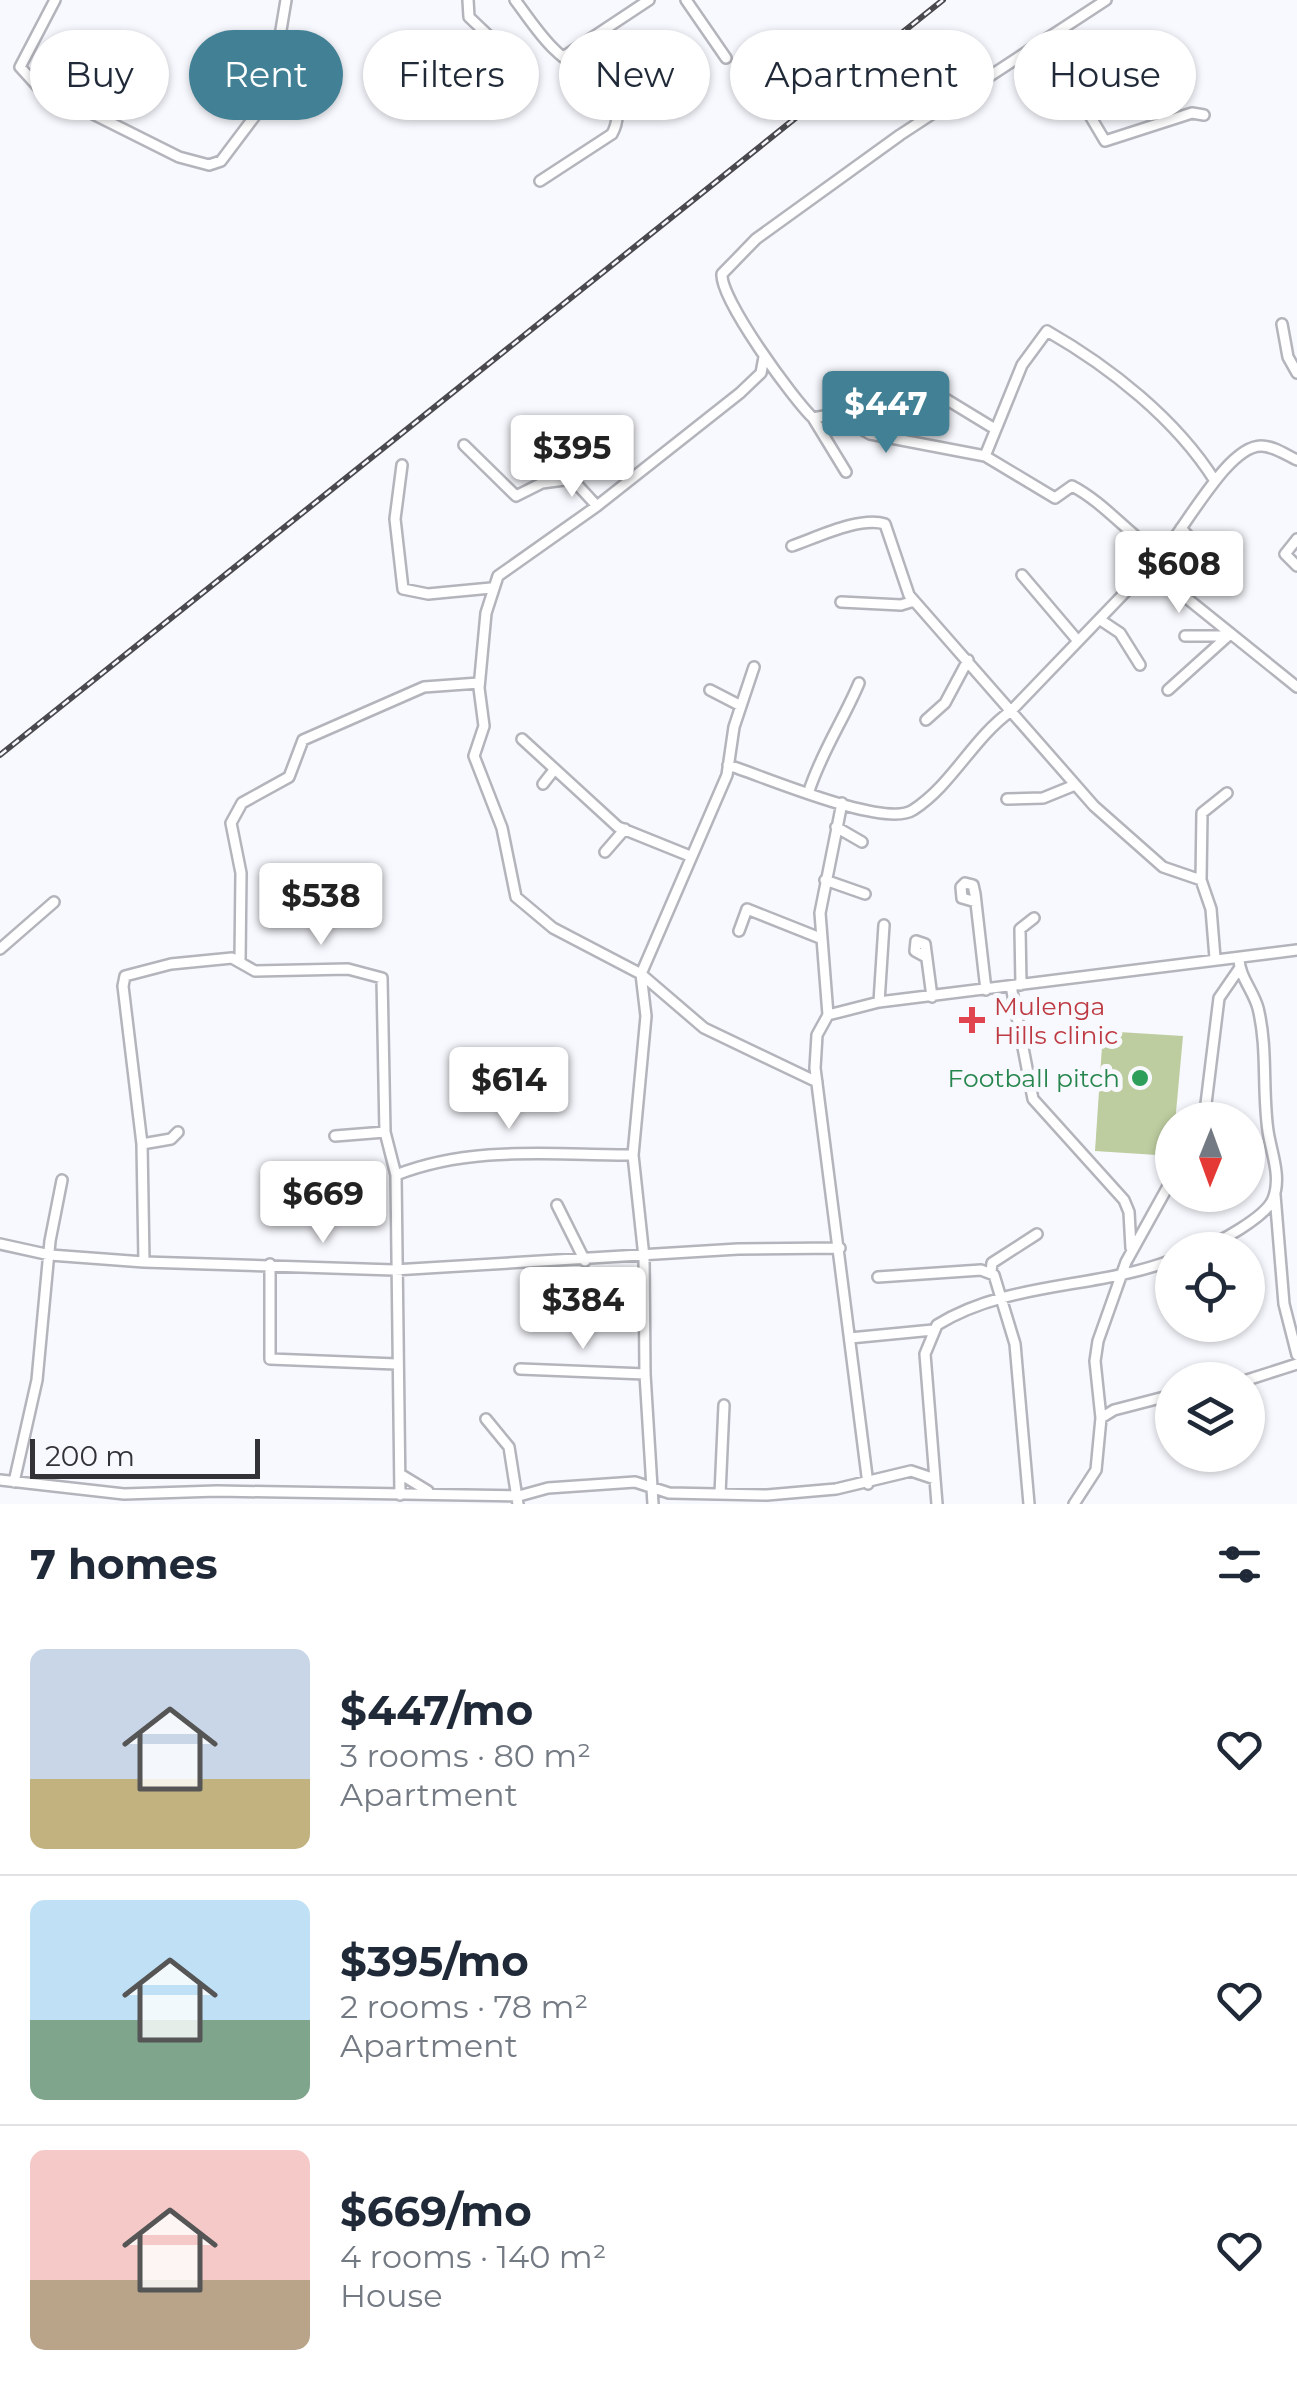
<!DOCTYPE html>
<html lang="en">
<head>
<meta charset="utf-8">
<style>
  body { margin:0; font-family:Montserrat,sans-serif; background:#f2f2f3; color:#1f2937; height:100vh; display:flex; flex-direction:column; font-size:38px; white-space:nowrap }
  * { box-sizing:border-box; margin:0 }
  p { font-size:32px; color:#747a83 }
  .icon { flex:none; width:55px; height:55px; fill:none; stroke:currentColor; stroke-width:2; stroke-linecap:round; stroke-linejoin:round }
  .map { position:relative; height:1504px; overflow:hidden }
  .drawer { display:flex; flex-direction:column; background:#fff; flex:1 }
  .drawer>* { flex:none }
  .top-card { position:absolute; left:30px; top:30px; width:1238px; height:90px; display:flex; gap:20px }
  .needle { width:65px; rotate:181deg }
  .fabs { position:absolute; left:1155px; top:1102px; display:grid; gap:20px }
  .fabs a { display:grid; place-items:center; width:110px; height:110px; border-radius:50%; background:#fff; box-shadow:0 2px 8px #0004; font-size:50px }
  .scale { position:absolute; left:30px; bottom:25px; width:230px; box-sizing:border-box; padding-left:10px; border:5px solid #333337; border-top:0; font-size:28px; line-height:35px; white-space:nowrap; color:#333337; -webkit-text-stroke:8px #f8f9fe; paint-order:stroke }
  .price { position:absolute; translate:-50% -85px; padding:0 22px; border-radius:10px; background:#fff; color:#222; font-size:32px; line-height:65px; filter:drop-shadow(0 2px 5px #0008) }
  .price::after { content:''; position:absolute; left:50%; top:60px; width:30px; height:22px; margin-left:-15px; background:inherit; clip-path:polygon(0 0,100% 0,50% 100%) }
  .price.current { background:#418095; color:#fff }
  ul { padding:0; list-style:none }
  li { display:flex; align-items:center; gap:30px; height:250px; padding:0 30px }
  li+li { border-top:2px solid #e0e1e3 }
  li span { display:grid; place-items:center; flex:none; width:280px; height:200px; border-radius:15px; color:#555 }
  li>.icon { margin-inline-start:auto }
  span .icon { width:120px; height:120px; fill:#fffc; stroke-width:1 }
  li b { font-size:42px }
  h2 { display:flex; justify-content:space-between; align-items:center; height:120px; padding:0 30px; font-size:42px }
  .pill { padding:0 35px; border-radius:45px; background:#fff; box-shadow:0 2px 8px #0004; font-size:35px; line-height:90px }
  .pill.current { background:#418095; color:#fff }
  .map>svg:first-child { display:block }
  .green { fill:#becda0 }
  .lines { fill:none; stroke-linecap:round; stroke-linejoin:round }
  .minor-casing { stroke:#b4b5bc; stroke-width:14 }
  .minor { stroke:#fff; stroke-width:9 }
  .rail-casing { stroke:#4a4a4e; stroke-width:6 }
  .rail { stroke:#f8f9fe; stroke-width:2.5; stroke-dasharray:8; stroke-linecap:butt }
  .health-dot { fill:#e0444e; stroke:#f8f9fe; stroke-width:4 }
  .leisure-dot { fill:#2e9e5b; stroke:#f8f9fe; stroke-width:4 }
  .labels { text-anchor:middle; dominant-baseline:central; stroke-width:10; stroke-linejoin:round; paint-order:stroke }
  .health-label { font-size:25px; fill:#be3a42; stroke:#f8f9fe; text-anchor:start }
  .leisure-label { font-size:25px; fill:#27864d; stroke:#f8f9fe; text-anchor:end }
</style>
</head>
<body>
<div class="map">
<svg width="1297" height="1504" viewBox="0 0 1297 1504">
  <rect width="100%" height="100%" fill="#f8f9fe"/>
  <path class="green" d="M1103,1031l80,5 -11,120 -77,-5z"/>
  <g class="lines">
    <g class="minor-casing">
      <path id="minor" d="M55,0l-35,67 29,32 42,14 88,44 30,8 12,-4 49,-65 16,-96
        M515,0c13,17 25,36 40,50 23,24 79,43 57,84l-72,47
        M686,0l40,58
        M1045,40l60,101 87,-28 12,2
        M563,57l86,-57
        M429,103l64,-53 -3,-13 -21,-20 -1,-17
        M1282,324l6,33 9,16
        M764,357l-3,16 -21,20 -143,113 -99,70 -12,37 -7,75 5,38 -10,30 28,72 14,69 37,31 88,46 63,54 113,54
        M926,387l69,42
        M813,418l33,54
        M464,445l52,51 26,-13 30,-4
        M985,456l-115,-22 -35,-20 -22,4c-20,-19 -93,-119 -91,-144l34,-35 144,-104 206,-135
        M560,457l12,22 25,27
        M402,465l-7,54 8,70 25,5 63,-6
        M1181,528l27,30
        M1297,539l-12,15 12,12
        M792,546c26,-9 68,-30 93,-22l24,71 185,211 69,61 38,13 10,29 4,49
        M1161,556c-30,-20 -59,-55 -89,-70l-17,12 -70,-42 37,-91 25,-34c63,36 129,88 168,150
        M1153,571l144,116
        M1022,575l56,66
        M841,602l60,3 13,-4
        M1102,621l18,12 20,32
        M1185,636h43
        M710,690l31,16
        M1168,690l60,-54
        M926,720l19,-17 23,-43
        M522,739l96,88 72,29
        M728,765c35,11 157,64 185,45 39,-25 60,-72 98,-99l126,-131c35,-21 84,-134 124,-134 13,0 25,9 36,14
        M543,784l11,-14
        M809,791c12,-38 35,-72 50,-108
        M1007,799l36,-1 32,-13
        M836,827l26,15
        M605,852l20,-23
        M825,880l40,14
        M1201,880l1,-67 25,-20
        M976,902l-14,-4 -1,-11 4,-4 8,2 2,9 11,96
        M739,931l8,-22 73,29
        M0,949l54,-47
        M926,957l-11,-6 1,-10 9,3 7,53
        M240,961l1,-88 -10,-50 11,-20 47,-26 14,-37 121,-53 55,-4
        M1021,985l-1,-56 14,-11
        M1011,986l22,113 91,101 5,12 2,36
        M879,1002l5,-77
        M828,1015l-8,-102 22,-110
        M1204,1120l15,-122 20,-29
        M335,1136l50,-4
        M142,1144l29,-5 7,-7
        M396,1175c76,-30 156,-20 237,-20
        M1275,1195l9,109 13,51
        M557,1205l28,56
        M0,1244l50,11 94,7 250,8 344,-21 102,-1
        M1198,1250c19,-6 68,-33 75,-51 9,-22 -2,-47 -5,-68 -6,-42 0,-82 -10,-123 -5,-18 -19,-32 -19,-50
        M144,1262l-2,-118 -19,-158 2,-10 46,-12 61,-6 23,13 93,-2 34,9 3,154 11,43 4,320
        M270,1264v95l126,5
        M991,1272l1,-9 45,-29
        M878,1277l103,-7 13,5 21,69 14,160
        M850,1338l83,-8
        M520,1369l125,5
        M1247,1380l50,-16
        M1101,1418l13,-8 58,-15
        M486,1419l23,28 9,57
        M400,1474l28,17
        M0,1480l124,14 93,-3 302,5 29,-8 87,-6 34,11 98,2 69,-6 75,-18 24,8
        M14,1482l23,-102 13,-139 12,-61
        M868,1484l-53,-416 2,-33 11,-20 51,-13 418,-52
        M720,1494l4,-89
        M653,1504l-8,-130 -1,-117 -11,-102 13,-139 -5,-42 86,-199 7,-48 20,-60
        M937,1504l-12,-150 12,-29c71,-44 160,-36 235,-65
        M1074,1504l22,-34 5,-52 -6,-57 3,-20 28,-79 46,-83"/>
    </g>
    <use href="#minor" class="minor"/>
    <g class="rail-casing">
      <path id="rail" d="M0,755l943,-755"/>
    </g>
    <use href="#rail" class="rail"/>
  </g>
  <path class="health-dot" d="M967 1005h10v10h10v10h-10v10h-10v-10h-10v-10h10z"/>
  <circle class="leisure-dot" cx="1140" cy="1078" r="10"/>
  <g class="labels">
    <g class="health-label">
      <text x="994" y="1006">Mulenga<tspan x="994" dy="29">Hills clinic</tspan></text>
    </g>
    <g class="leisure-label">
      <text x="1120" y="1078">Football pitch</text>
    </g>
  </g>
</svg>
<div class="fabs">
<a><svg class="needle" viewBox="-14 -14 28 28"><path d="M0-13l5 13h-10z" fill="#e53935"/><path d="M0 13l5-13h-10z" fill="#747a83"/></svg></a>
<a><svg class="icon" aria-label="locate" viewBox="0 0 24 24"><circle cx="12" cy="12" r="6"/><path d="M12 2v4M12 18v4M2 12h4M18 12h4"/></svg></a>
<a><svg class="icon" aria-label="layers" viewBox="0 0 24 24"><path d="M12 4l9 5-9 5-9-5zM3 14l9 5 9-5"/></svg></a>
</div>
<div class="scale">200 m</div>
<b class="price current" style="left:886px;top:456px">$447</b>
<b class="price" style="left:572px;top:500px">$395</b>
<b class="price" style="left:1179px;top:616px">$608</b>
<b class="price" style="left:321px;top:948px">$538</b>
<b class="price" style="left:509px;top:1132px">$614</b>
<b class="price" style="left:323px;top:1246px">$669</b>
<b class="price" style="left:583px;top:1352px">$384</b>
<div class="top-card">
<a class="pill">Buy</a>
<a class="pill current">Rent</a>
<a class="pill">Filters</a>
<a class="pill">New</a>
<a class="pill">Apartment</a>
<a class="pill">House</a>
</div>
</div>
<section class="drawer">
<h2>7 homes<svg class="icon" aria-label="filters" viewBox="0 0 24 24"><path d="M4 7h16M4 17h16"/><circle cx="9" cy="7" r="2"/><circle cx="15" cy="17" r="2"/></svg></h2>
<ul>
<li><span style="background:linear-gradient(#c9d6e8 65%,#c2b280 0)"><svg class="icon" aria-label="home" viewBox="0 0 24 24"><path d="M3 11l9-7 9 7M6 9v11h12V9"/></svg></span><div><b>$447/mo</b><p>3 rooms · 80 m²</p><p>Apartment</p></div><svg class="icon" aria-label="heart" viewBox="0 0 24 24"><path d="M12 20l-8-8c-3-5 5-10 8-4 3-6 11-1 8 4z"/></svg></li>
<li><span style="background:linear-gradient(#bfe0f5 60%,#7fa58c 0)"><svg class="icon" aria-label="home" viewBox="0 0 24 24"><path d="M3 11l9-7 9 7M6 9v11h12V9"/></svg></span><div><b>$395/mo</b><p>2 rooms · 78 m²</p><p>Apartment</p></div><svg class="icon" aria-label="heart" viewBox="0 0 24 24"><path d="M12 20l-8-8c-3-5 5-10 8-4 3-6 11-1 8 4z"/></svg></li>
<li><span style="background:linear-gradient(#f6c9c9 65%,#b9a48a 0)"><svg class="icon" aria-label="home" viewBox="0 0 24 24"><path d="M3 11l9-7 9 7M6 9v11h12V9"/></svg></span><div><b>$669/mo</b><p>4 rooms · 140 m²</p><p>House</p></div><svg class="icon" aria-label="heart" viewBox="0 0 24 24"><path d="M12 20l-8-8c-3-5 5-10 8-4 3-6 11-1 8 4z"/></svg></li>
</ul>
</section>
</body>
</html>
